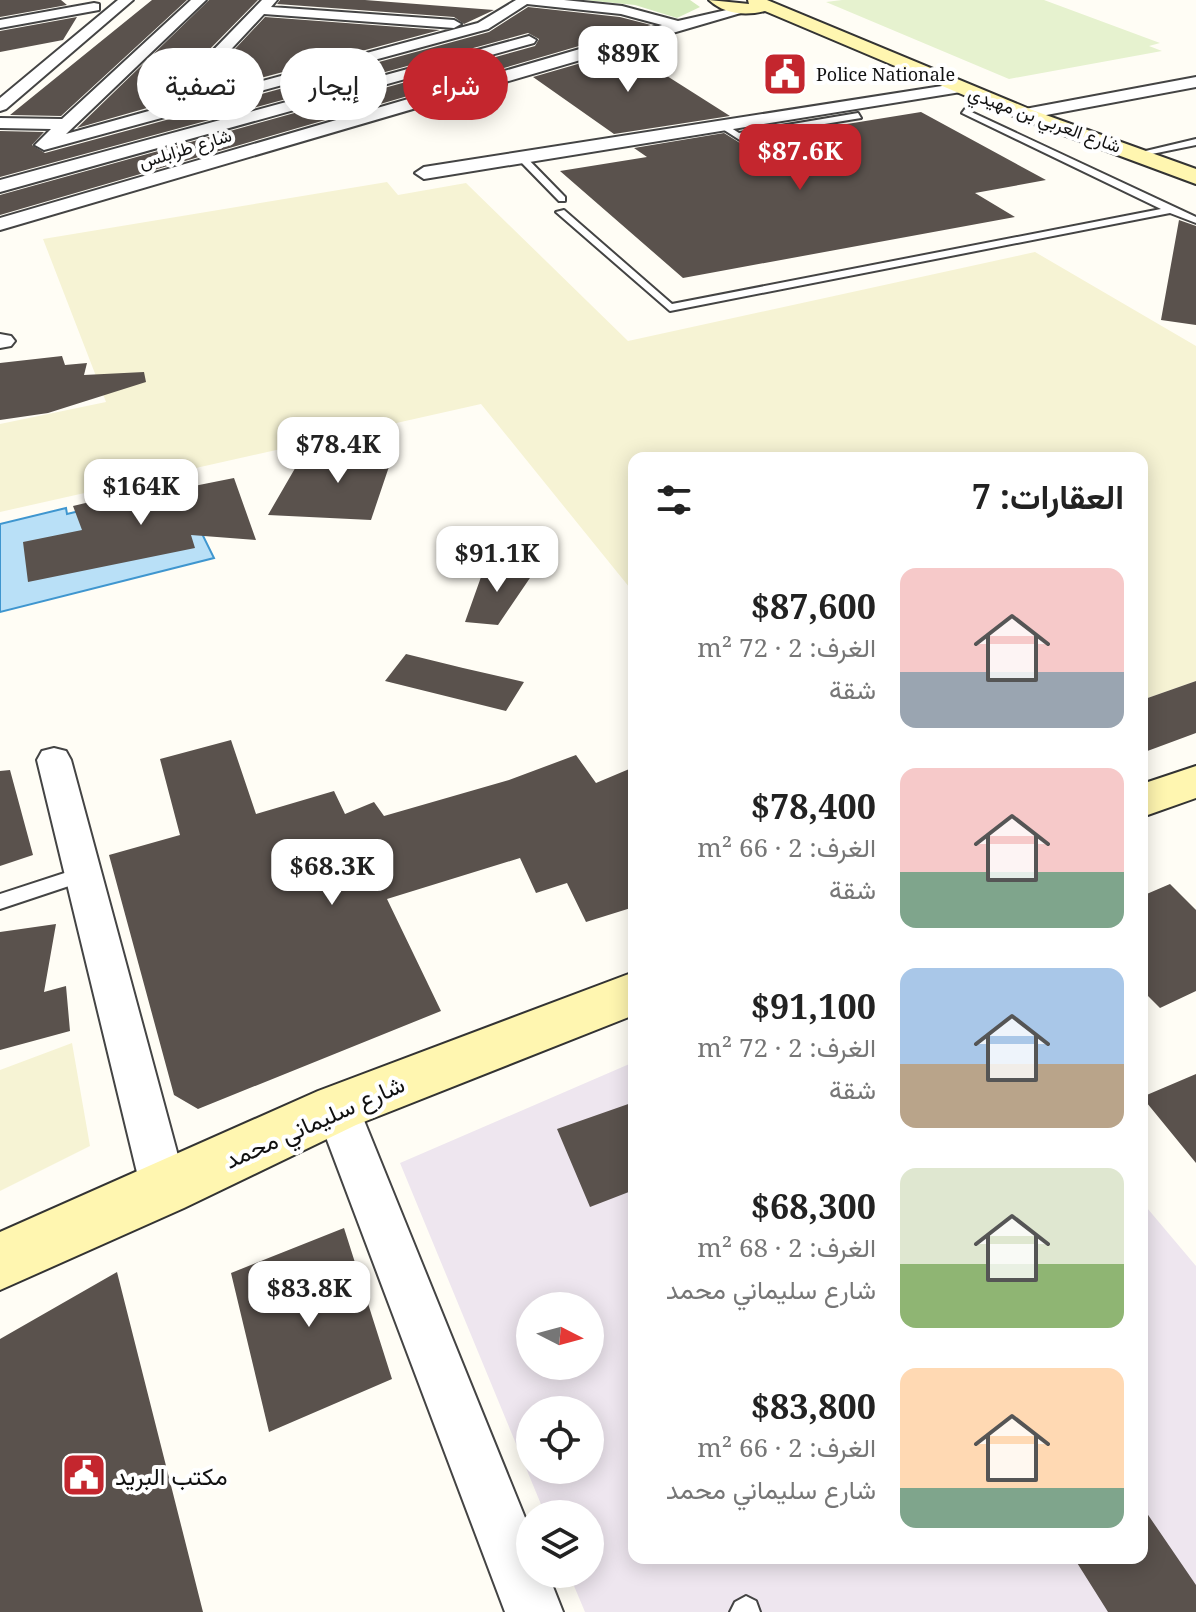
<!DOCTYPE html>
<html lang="ar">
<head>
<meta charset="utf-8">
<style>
  body { margin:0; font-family:"Noto Serif",Vazirmatn,serif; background:#f2f2f2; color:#222; direction:rtl; height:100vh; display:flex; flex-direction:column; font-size:30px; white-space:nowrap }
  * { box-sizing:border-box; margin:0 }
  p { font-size:26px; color:#767676 }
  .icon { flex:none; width:44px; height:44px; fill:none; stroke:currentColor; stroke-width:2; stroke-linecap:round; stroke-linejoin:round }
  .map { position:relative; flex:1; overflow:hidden; direction:ltr }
  .details { position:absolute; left:628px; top:452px; width:520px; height:1112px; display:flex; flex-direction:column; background:#fff; border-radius:16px; box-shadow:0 4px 20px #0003; direction:rtl }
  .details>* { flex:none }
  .banner { position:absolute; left:24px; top:48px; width:484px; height:72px; direction:rtl; display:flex; gap:16px }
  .needle { width:52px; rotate:96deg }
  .fabs { position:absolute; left:516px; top:1292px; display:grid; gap:16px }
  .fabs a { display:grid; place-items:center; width:88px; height:88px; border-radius:50%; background:#fff; box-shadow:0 4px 20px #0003; font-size:40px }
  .price { position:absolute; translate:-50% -68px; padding:0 18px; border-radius:16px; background:#fff; color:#222; font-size:26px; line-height:52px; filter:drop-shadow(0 2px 4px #0008) }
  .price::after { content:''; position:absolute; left:50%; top:48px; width:24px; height:18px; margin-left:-12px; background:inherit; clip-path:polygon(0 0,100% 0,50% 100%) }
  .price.active { background:#c4262e; color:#fff }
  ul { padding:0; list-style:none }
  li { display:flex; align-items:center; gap:24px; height:200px; padding:0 24px }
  li span { display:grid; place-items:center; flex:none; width:224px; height:160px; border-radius:16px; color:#555 }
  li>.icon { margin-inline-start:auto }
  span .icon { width:96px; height:96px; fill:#fffc; stroke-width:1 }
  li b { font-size:34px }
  h2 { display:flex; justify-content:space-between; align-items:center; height:96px; padding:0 24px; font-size:34px }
  .chip { padding:0 28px; border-radius:36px; background:#fff; box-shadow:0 4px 20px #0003; font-size:28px; line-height:72px }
  .chip.active { background:#c4262e; color:#fff }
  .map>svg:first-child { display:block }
  .industrial { fill:#eee6ef; fill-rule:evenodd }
  .farmland { fill:#f6f3d4 }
  .green { fill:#d5ebbd }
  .pitch { fill:#e6f2cf }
  .water { fill:#b9e0f7; stroke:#3f96cf; stroke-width:2 }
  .building { fill:#5a524d }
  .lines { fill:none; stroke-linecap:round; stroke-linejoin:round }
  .lane-casing { stroke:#444; stroke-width:4 }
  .street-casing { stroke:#444; stroke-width:4 }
  .secondary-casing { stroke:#333; stroke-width:4 }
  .lane { fill:#fff; fill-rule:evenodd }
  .street { fill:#fff; fill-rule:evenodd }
  .secondary { fill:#fff6b0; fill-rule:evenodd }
  .labels { text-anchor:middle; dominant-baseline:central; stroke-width:8; stroke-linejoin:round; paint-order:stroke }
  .far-poi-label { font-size:18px; fill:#111; stroke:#fff; text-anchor:start }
  .far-street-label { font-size:18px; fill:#111; stroke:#fff }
  .near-street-label { font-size:24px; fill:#111; stroke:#fff }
  .near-poi-label { font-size:24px; fill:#111; stroke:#fff; text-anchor:start }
</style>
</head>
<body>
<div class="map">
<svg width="1196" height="1612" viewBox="0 0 1196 1612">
  <rect width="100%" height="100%" fill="#fffdf5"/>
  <path class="industrial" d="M634,1062v496h508v-356l54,64v346h-611l-16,-38h21v-60h-45l-145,-351zM530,1306h60v60h-60zM530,1410h60v60h-60z"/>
  <path class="farmland" d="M387,182l11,13 68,-12 162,158 407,-89 161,94v335l-54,19v-242h-508v135l-153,-189 -481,108v-88l106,-22 -63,-163z
    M72,1043l18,103 -90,45v-121z"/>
  <path class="green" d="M584,0h106l10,7 -23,11 -42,-13z"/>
  <path class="pitch" d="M842,0h202l116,43 -11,3 13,5 -153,28 -183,-77z"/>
  <path class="water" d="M179,487l35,71 -214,54v-88l66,-16 1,6z"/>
  <path class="building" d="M0,0h61l6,5 -67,12z
    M152,0h35l-126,116 -51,-1z
    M209,0h49l-104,106 -77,22z
    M280,0h85l129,10 -30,14 -10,-7 -177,-13z
    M528,7l92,10 31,8 -651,190v-20l535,-149 4,-7 -11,-6 -528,144v-46l44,1 -12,13 13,8 444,-121z
    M77,17l-14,23 -63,12v-21z
    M265,17l175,13 -250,67z
    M626,50l104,66 -116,18 -81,-57z
    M921,112l125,68 -71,13 40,24 -332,61 -123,-107 87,-14 -13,-9 90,-15 45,28 5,-9 -20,-13z
    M1179,220l17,6v99l-35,-5z
    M62,356l3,9 22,-2 -3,12 60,-3 2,10 -98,31 -48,7v-57z
    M399,437l-28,83 -103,-5 33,-57 16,2z
    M190,478l4,8 40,-8 22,62 -65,-5 4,13 -167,34 -5,-40 59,-12 -9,-24z
    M486,563l48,9 -36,53 -33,-3z
    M406,654l57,14 61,14 -18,29 -121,-30z
    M1196,681v52l-54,20v-53z
    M231,740l25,74 78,-23 11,23 29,-12 10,14 125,-36 67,-25 20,28 38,-16v140l-48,15 -19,-39 -31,10 -16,-35 -133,41 54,112 -243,98 -24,-14 -65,-240 71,-20 -20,-76z
    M10,770l23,85 -33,11v-95z
    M1170,884l26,26v81l-36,17 -18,-18v-94z
    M56,924l-12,68 22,-6 4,45 -70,19v-118z
    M1196,1074v89l-54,-66z
    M634,1102v88l-44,17 -33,-78z
    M344,1228l48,151 -123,53 -38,-159z
    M117,1272l86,340h-203v-273z
    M1142,1506l54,79v27h-88l-34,-54h68z"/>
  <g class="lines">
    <g class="lane-casing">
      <path id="lane" d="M965,109l231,108v6l-26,-10 -500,98 -114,-99 8,-2 108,94 489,-95 -199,-96z
        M858,113l3,5 -115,19 25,16 -3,5 -50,-32 7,-2 14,9z
        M1196,139v6l-59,12 -4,-3z
        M518,155h6l41,42v4h-6l-41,-42z
        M83,867l7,2 2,5 -2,5 -90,30v-15z
        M746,1596l10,5 4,11h-30l5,-10z"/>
    </g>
    <g class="street-casing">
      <path id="street" d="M118,0h15l-127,109 -6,2v-13z
        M191,0h15l-140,134 90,-25 106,-109h15l-6,7 183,13 7,4 -7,4 -190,-14 -83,89 297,-80 38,-23h48l58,6 56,15 66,-15 7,4 -751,220v-12l662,-193 -41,-11 -94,-10 -39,25 -444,121 -9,-5 16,-16 -51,-1v-10l62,1z
        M94,3l5,1v6l-99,18v-8z
        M529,36l7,4 -2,3 -534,149v-12z
        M1196,77v10l-171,32 -8,-5 8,-5z
        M961,83l8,5 -2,3 -543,88 -9,-6 9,-6z
        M0,334l11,2 4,5 -4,5 -11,2z
        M54,748l12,3 5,9 116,429 -6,15 -17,7 -17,-7 -6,-15 -104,-429 5,-9z
        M337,1088l16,6 6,14 171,422v44h18l15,38h-58l-190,-504 6,-14z"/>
    </g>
    <g class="secondary-casing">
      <path id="secondary" d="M709,0l40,4 -1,-4h19l265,110 164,59v15l-178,-66 -253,-107c-20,5 -41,3 -56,-11z
        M1196,766v32l-54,19v-33z
        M634,972v43l-278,110 -172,83 -184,82v-58l318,-141z"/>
    </g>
    <use href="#lane" class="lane"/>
    <use href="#street" class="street"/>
    <use href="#secondary" class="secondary"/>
  </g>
  <defs>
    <g id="civic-square" transform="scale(2.3)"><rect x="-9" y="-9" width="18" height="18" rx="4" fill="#c4262e" stroke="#fff"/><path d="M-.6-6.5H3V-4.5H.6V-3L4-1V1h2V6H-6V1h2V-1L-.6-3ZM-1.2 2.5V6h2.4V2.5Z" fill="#fff"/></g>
  </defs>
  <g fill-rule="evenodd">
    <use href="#civic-square" x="785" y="74"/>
    <use href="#civic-square" x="84" y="1475"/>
  </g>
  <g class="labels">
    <g class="far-poi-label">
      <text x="816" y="74">Police Nationale</text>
    </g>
    <g class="far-street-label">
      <text transform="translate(1045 119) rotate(20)">شارع العربي بن مهيدي</text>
      <text transform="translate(185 148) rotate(-17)">شارع طرابلس</text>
    </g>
    <g class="near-street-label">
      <text transform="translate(314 1121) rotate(-24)">شارع سليماني محمد</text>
    </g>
    <g class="near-poi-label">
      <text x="115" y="1475">مكتب البريد</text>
    </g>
  </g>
</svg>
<div class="fabs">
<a><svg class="needle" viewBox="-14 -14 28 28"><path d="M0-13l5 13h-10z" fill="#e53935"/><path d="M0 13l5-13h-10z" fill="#767676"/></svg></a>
<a><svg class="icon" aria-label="locate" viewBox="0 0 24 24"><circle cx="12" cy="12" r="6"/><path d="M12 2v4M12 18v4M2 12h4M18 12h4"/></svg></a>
<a><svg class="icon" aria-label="layers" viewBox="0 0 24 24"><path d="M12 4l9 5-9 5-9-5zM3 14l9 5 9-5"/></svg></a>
</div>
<b class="price" style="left:628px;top:94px">$89K</b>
<b class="price active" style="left:800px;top:192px">$87.6K</b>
<b class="price" style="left:338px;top:485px">$78.4K</b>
<b class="price" style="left:141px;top:527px">$164K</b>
<b class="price" style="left:497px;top:594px">$91.1K</b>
<b class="price" style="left:332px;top:907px">$68.3K</b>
<b class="price" style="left:309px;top:1329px">$83.8K</b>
<div class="banner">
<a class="chip active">شراء</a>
<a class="chip">إيجار</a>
<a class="chip">تصفية</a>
</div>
<section class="details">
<h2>العقارات: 7<svg class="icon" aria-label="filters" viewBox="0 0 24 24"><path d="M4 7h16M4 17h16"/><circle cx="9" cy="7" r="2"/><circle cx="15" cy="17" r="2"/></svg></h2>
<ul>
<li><span style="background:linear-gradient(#f6c9c9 65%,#9aa5b1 0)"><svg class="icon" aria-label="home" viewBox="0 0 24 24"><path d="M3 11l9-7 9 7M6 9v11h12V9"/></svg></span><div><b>$87,600</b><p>الغرف: 2 · 72 m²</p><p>شقة</p></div></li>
<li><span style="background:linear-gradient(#f6c9c9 65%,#7fa58c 0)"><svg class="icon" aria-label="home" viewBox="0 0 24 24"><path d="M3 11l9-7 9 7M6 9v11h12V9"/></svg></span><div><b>$78,400</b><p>الغرف: 2 · 66 m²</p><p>شقة</p></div></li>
<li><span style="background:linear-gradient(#a9c7e8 60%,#b9a48a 0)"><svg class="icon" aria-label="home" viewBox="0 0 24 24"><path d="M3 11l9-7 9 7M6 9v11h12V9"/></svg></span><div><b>$91,100</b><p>الغرف: 2 · 72 m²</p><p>شقة</p></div></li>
<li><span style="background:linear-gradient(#dfe7d0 60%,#8fb573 0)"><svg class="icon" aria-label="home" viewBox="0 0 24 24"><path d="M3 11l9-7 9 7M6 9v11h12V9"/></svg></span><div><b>$68,300</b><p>الغرف: 2 · 68 m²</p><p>شارع سليماني محمد</p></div></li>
<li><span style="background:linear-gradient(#ffd9b3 75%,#7fa58c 0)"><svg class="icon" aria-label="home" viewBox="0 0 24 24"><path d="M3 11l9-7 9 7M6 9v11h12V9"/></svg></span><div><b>$83,800</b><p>الغرف: 2 · 66 m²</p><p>شارع سليماني محمد</p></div></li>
</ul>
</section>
</div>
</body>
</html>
